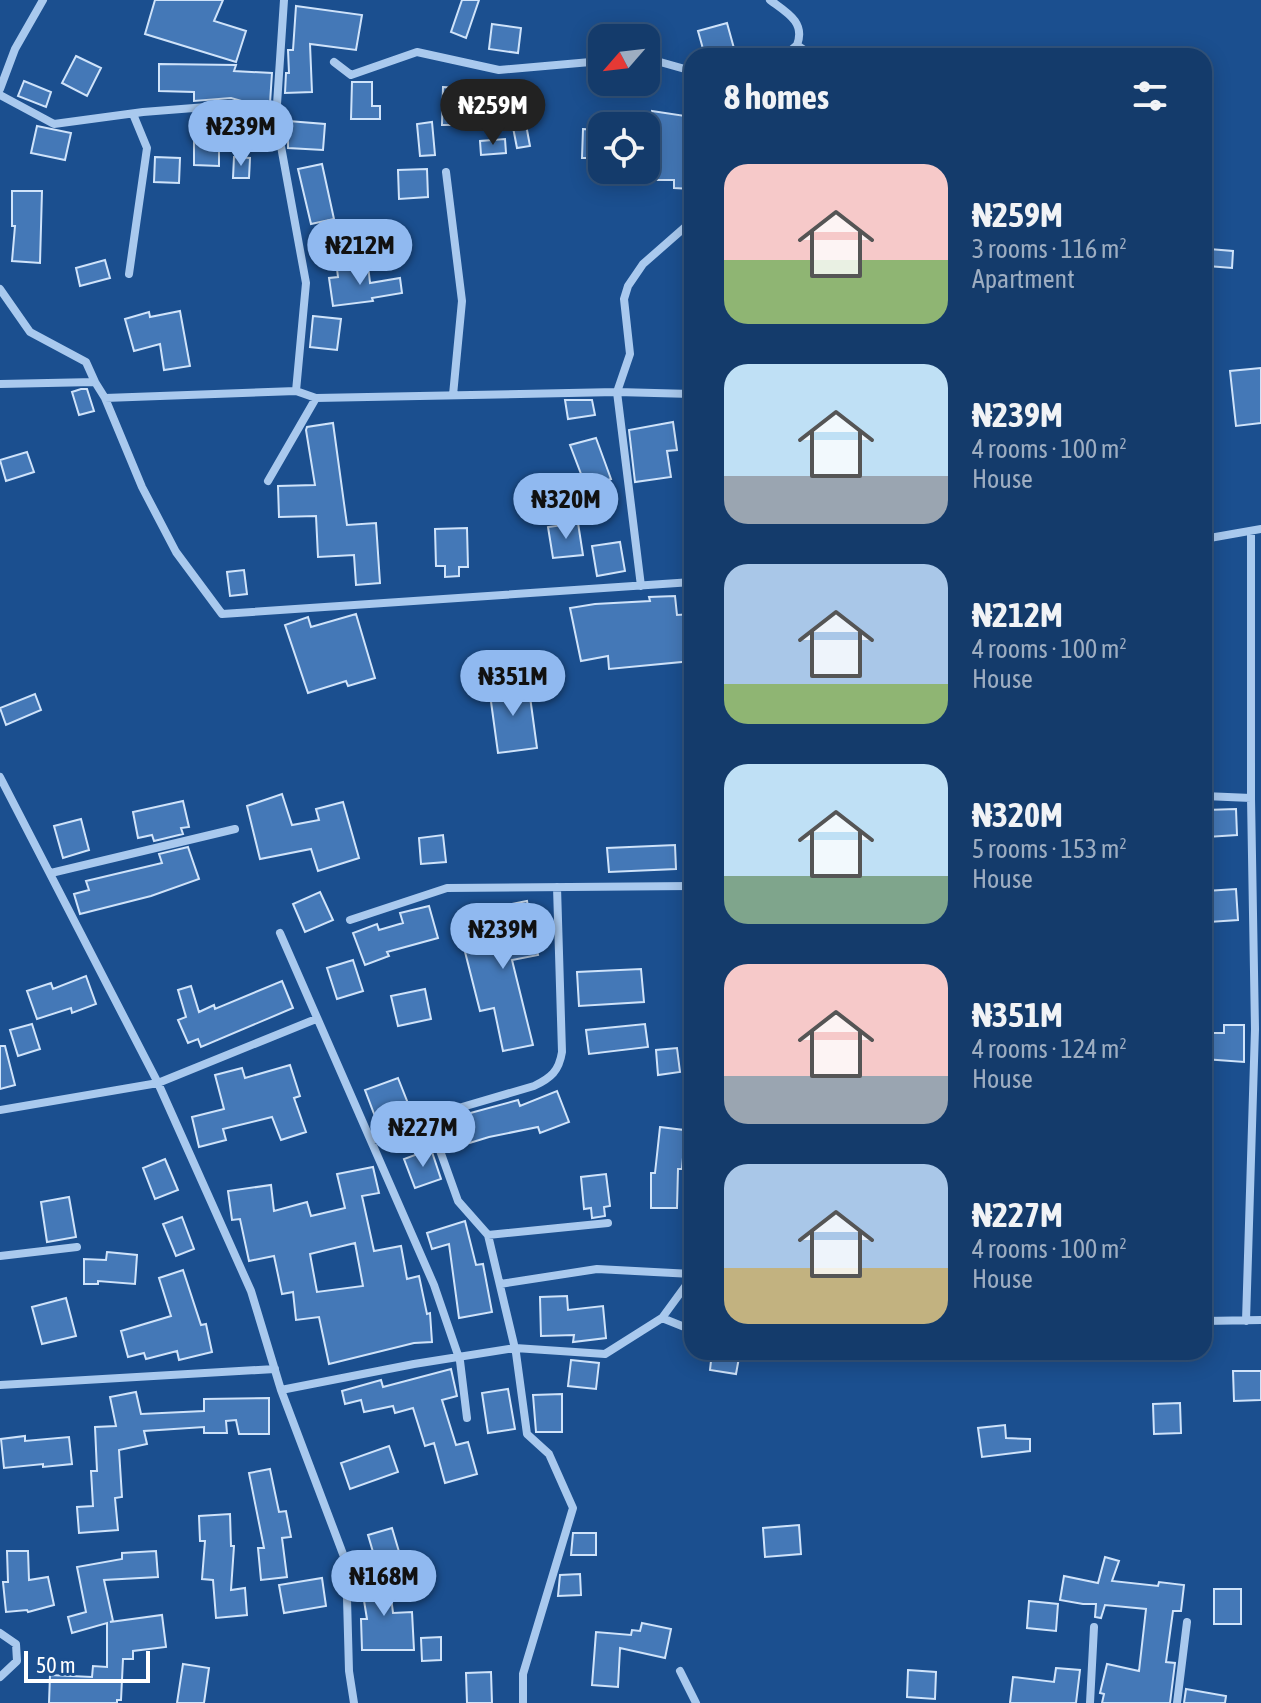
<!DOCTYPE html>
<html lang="en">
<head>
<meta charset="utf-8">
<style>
  body { margin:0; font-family:"Asap Condensed",sans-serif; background:#214673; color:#f1f3f6; height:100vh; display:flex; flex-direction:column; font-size:30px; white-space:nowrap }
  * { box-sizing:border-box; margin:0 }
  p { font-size:26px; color:#9dadc1 }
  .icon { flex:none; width:44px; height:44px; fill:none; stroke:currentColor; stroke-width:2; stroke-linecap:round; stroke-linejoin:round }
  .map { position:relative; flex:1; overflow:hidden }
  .details { position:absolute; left:684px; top:48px; width:528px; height:1312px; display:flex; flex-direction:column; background:#143b6b; border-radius:24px; box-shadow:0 4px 20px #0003,0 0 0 2px #33557e }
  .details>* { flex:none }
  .needle { width:52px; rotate:242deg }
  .controls { position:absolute; left:588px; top:24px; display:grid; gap:16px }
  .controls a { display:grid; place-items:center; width:72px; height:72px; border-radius:16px; background:#143b6b; box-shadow:0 4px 20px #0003,0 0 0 2px #33557e; font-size:40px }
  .scale { position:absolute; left:24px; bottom:20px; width:126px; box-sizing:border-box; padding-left:8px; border:4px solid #fff; border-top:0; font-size:22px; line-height:28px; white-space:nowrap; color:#fff; -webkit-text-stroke:6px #1b4f8f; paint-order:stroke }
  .price { position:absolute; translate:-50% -68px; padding:0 18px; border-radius:28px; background:#90b9f0; color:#111; font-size:26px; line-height:52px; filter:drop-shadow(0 2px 4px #0008) }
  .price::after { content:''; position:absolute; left:50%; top:48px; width:24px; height:18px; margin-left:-12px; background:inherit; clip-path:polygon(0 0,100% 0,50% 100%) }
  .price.current { background:#222; color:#fff }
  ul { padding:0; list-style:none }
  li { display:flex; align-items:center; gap:24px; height:200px; padding:0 40px }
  li span { display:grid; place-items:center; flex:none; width:224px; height:160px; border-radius:24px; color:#555 }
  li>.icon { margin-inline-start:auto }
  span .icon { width:96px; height:96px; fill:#fffc; stroke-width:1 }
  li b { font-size:34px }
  h2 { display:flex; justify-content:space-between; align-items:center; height:96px; padding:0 40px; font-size:34px }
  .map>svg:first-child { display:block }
  .building { fill:#4478b7; stroke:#cfe3fa; stroke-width:2; fill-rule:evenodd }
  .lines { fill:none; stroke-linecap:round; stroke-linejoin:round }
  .minor { stroke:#a9c9ee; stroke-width:8 }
</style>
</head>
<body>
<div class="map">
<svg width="1261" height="1703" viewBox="0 0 1261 1703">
  <rect width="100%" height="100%" fill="#1b4f8f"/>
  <path class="building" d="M155,0h68l-9,21 32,10 -10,31 -91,-28z
    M462,0h17l-13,38 -15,-6z
    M296,6l66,9 -6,35 -46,-6 2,48 -27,1 1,-20h3l-1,-23h5z
    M727,23l8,29 -30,4 -7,-25z
    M492,24l29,4 -3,25 -29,-4z
    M76,56l25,12 -14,28 -25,-13z
    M159,64l77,1 -2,6 38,2 -2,30 -25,-1 -14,-4 -37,3v-9l-35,-1z
    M24,81l27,11 -5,15 -28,-11z
    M352,82h20v24h8v13h-29z
    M443,87l17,1v37h-18z
    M652,111l40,6v72l-18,-1v-8h-28v-25z
    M219,113v53l-25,-1v-50z
    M524,114l6,32 -13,2 -6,-31z
    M288,121l37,3 -2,26 -35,-2z
    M432,122l3,33 -15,1 -3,-32z
    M37,126l34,7 -6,27 -34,-7z
    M583,129l13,1 -1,28h-13z
    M505,139l1,14 -25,2 -1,-14z
    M155,157l25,1 -1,25 -25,-1z
    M234,157l16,1 -1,20h-16z
    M322,164l12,55 -23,5 -13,-55z
    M427,169l1,28 -29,2 -1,-29z
    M12,191h30l-2,72 -28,-2 3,-35h-3z
    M1209,249l24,2 -1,17 -24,-2z
    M105,260l5,18 -30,8 -4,-18z
    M368,265l2,18 30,-5 2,15 -30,5 1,3 -40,5 -4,-28 9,-1 -1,-8z
    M180,311l10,55 -26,4 -4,-26 -26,7 -9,-32 24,-7 1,5z
    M313,316l28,3 -4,31 -27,-3z
    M1261,368v55l-25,3 -6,-55z
    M81,389h6l7,22 -15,4 -7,-23z
    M565,400h27l3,15 -27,4z
    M673,422l4,28 -10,1 4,26 -36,5 -6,-52z
    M333,423l14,102 29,-2 4,60 -24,2 -2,-30 -36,2 -2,-41 -37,1 -1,-31 37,-1 -9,-55 1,-3z
    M596,438l15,41 -25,8 -16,-42z
    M27,452l7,20 -28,9 -6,-21z
    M578,523l5,32 -30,3 -5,-31z
    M467,528l1,39h-9v9l-14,1v-11h-9l-1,-37z
    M620,542l5,29 -28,5 -5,-30z
    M244,570l3,24 -17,2 -3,-24z
    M675,596l2,19 15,-1v47l-83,8 -1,-13 -27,5 -11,-53 25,-4 55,-3 -1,-4z
    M356,614l19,64 -27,8 -2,-5 -38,12 -23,-68 23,-8 3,10z
    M528,682l9,66 -39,5 -9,-66z
    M35,694l6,16 -35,15 -6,-17z
    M282,794l10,31 27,-5 -3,-11 27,-7 16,56 -41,13 -7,-22 -51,10 -13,-53z
    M183,801l6,26 -8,1 2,6 -29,7 -2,-6 -14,3 -5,-26z
    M1236,809l1,26 -30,2 -1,-27z
    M81,819l8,31 -26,8 -9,-32z
    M443,835l3,27 -25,2 -2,-26z
    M675,845l1,24 -67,3 -2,-24z
    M188,847l11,32 -48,17 -71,18 -6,-20 15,-4 -3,-9 76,-18 -3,-9z
    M1236,889l2,31 -29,2 -3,-31z
    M320,892l13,28 -28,12 -12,-28z
    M527,901l11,54 -26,5 21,85 -30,6 -9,-43 -14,3 -19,-75 39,-9 -4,-20z
    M429,906l9,32 -51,14 2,4 -24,9 -12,-32 24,-9 2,6 24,-7 -3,-10z
    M353,960l10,31 -26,8 -10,-31z
    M641,969l3,33 -65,4 -2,-34z
    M86,976l10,28 -24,9 -1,-5 -34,11 -10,-28 24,-8 2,6z
    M282,981l11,27 -92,39 -3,-8 -10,4 -10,-23 8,-3 -8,-27 13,-4 8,26 15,-7 1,4z
    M425,989l6,30 -33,7 -7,-30z
    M32,1024l8,25 -22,7 -8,-26z
    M645,1024l3,23 -59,7 -3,-24z
    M1224,1025h20v37l-40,-3v-26h20z
    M0,1046h5l10,39 -15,4z
    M677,1048l3,24 -22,3 -2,-25z
    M290,1065l10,31 -6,2 12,34 -25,8 -9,-23 -49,12 3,11 -27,7 -7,-30 32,-8 -9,-34 27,-7 3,10z
    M398,1078l11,28 -33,13 -11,-29z
    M557,1091l12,31 -29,11 -2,-6 -49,10 -39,12 -9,-28 77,-21 2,6z
    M660,1127l32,4v15h-8l-2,23h-4l-1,39h-26v-35h4z
    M431,1149l10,30 -26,9 -11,-29z
    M165,1159l13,31 -23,9 -12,-31z
    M373,1167l6,26 -17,3 12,55 27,-5 6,33 12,-3 8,38 3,-1 2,29 -18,1 -85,21 -10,-47 -23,3 -3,-28 -11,2 -8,-38 -25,5 -9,-42 -8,1 -4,-29 43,-6 3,26 33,-9 4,14 34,-8 -8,-34zM355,1243l8,43 -46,6 -7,-38z
    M606,1174l4,32 -6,1 1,9 -13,2 -1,-10 -7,1 -3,-32z
    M69,1197l7,40 -29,5 -6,-40z
    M182,1217l12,32 -18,7 -13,-32z
    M465,1221l11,44 7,-1 9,48 -33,6 -10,-74 -17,5 -5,-16z
    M107,1252l30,3 -2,29 -37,-3v3h-14v-25l22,1z
    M183,1270l18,55 5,-1 6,28 -33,8 -2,-9 -31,8 -2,-6 -16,4 -7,-26 50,-15 -12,-38z
    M567,1296l1,14 35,-4 3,32 -33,4 1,-7 -33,1 -1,-39z
    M66,1298l10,38 -34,8 -10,-37z
    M712,1352h28l-4,22 -26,-4z
    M571,1360l28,3 -3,26 -28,-3z
    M451,1369l6,27 -15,4 14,45 12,-3 9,32 -32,9 -11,-40 -9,3 -12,-38 -18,5 -2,-7 -29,6 -3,-12 -16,4 -3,-13 39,-11 2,7z
    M1233,1371h28v29l-27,1z
    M508,1389l7,40 -27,4 -6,-40z
    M136,1392l5,22 63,-3v-12l65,-1v36h-30l-3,-14 -10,1 1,12h-23v-6l-60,4 3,13 -28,6 3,47 -7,1 3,32 -39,3 -2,-26 16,-1 -2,-35h6l-2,-44 21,-1 -6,-29z
    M562,1394v38h-26l-3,-37z
    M1180,1403l1,30 -27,1 -1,-30z
    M1005,1425l1,13 24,1v12l-48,6 -4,-29z
    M25,1436v5l44,-4 3,27 -29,3v-3l-39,4 -3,-29z
    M389,1446l9,26 -48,17 -9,-26z
    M270,1469l9,43 7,-1 5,26 -9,1 5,39 -26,3 -3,-32h6l-15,-75z
    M230,1514l1,32h3l-3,44 14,-2 2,27 -31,3 -3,-38 -11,-1 3,-38h-5l-1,-25z
    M799,1525l2,29 -36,3 -2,-29z
    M392,1528l8,27 -24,7 -8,-27z
    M573,1533h23v22h-25z
    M7,1551h21l1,29 19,-3 6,28 -26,7 -1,-2 -21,2 -3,-30h5z
    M156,1551l2,26 -54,3 9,41 -3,1 52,-7 4,32 -33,4v8h-10l-2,41h-4v3h-68l1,-28 42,2 1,-11 14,1v-44l-35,10 -4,-16 18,-5 -9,-45 45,-8v-6z
    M1105,1557l14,4 -7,20 46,5 1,-4 25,3 -3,26h-8l-7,51 9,1 -5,40h-68l2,-9 -4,-1 7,-29 32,7 7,-62 -41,-4 -4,13 -6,-1 1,-13h-13l-23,-4 4,-24 34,7z
    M388,1572l5,41 19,-1 2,38h-52l-1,-31h6l-7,-43z
    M580,1574l1,21 -23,1 2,-21z
    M322,1578l4,28 -42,7 -5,-28z
    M1214,1589h27v35h-27z
    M1029,1601l29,3 -2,27 -29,-3z
    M642,1623l29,6 -6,29 -45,-10 -2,39 -26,-2 4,-53 35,3 1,-5 8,1z
    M441,1637v23l-19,1 -1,-23z
    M183,1664l26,4 -5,35h-27z
    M1056,1668l24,2 -4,33h-66l3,-26 41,5z
    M908,1670l28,2 -1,27 -28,-2z
    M491,1672l1,31h-25l-1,-30z
    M1186,1689l40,7 -1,7h-41z"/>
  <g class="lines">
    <path class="minor" d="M284,0l-8,119 30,164 -10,108
      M770,0c16,12 36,22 27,45l16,11
      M784,56l13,-11
      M646,58l46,13
      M334,62l17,13 66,-23 82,18 103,-9
      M0,89l15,-40 28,-49
      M0,95l54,29 89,-12 89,-7 44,14
      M446,172l16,129 -9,94
      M129,274l18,-126 -14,-34
      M0,289l30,43 56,30 9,20
      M0,384l95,-2 10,16 191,-7 20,7 -48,83
      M105,398l37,89 34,65 46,62 470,-32
      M316,398l301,-6 75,2
      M1204,539l57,-10
      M641,586l-24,-194 13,-38 -6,-55 4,-13 15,-22 49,-43
      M0,777l158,306 93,208 30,99 65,172 3,109 5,32
      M1204,796l47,2
      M51,873l184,-44
      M350,920l97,-32 245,-2
      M280,933l154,352 26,76 7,57
      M0,1110l158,-27 158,-64
      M428,1117l30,84 30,34 28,118 11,81 22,20 24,54 -50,166v29
      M371,1141l57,-24 106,-31c17,-8 25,-15 28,-34l-5,-165
      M488,1235l120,-12
      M0,1256l77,-9
      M500,1284l97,-15 95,5
      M662,1318l30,12
      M1204,1321l57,-1
      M1246,1321l9,-292 -4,-231v-267
      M0,1385l275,-16
      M281,1390l133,-26 101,-16 90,6 57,-36 30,-41
      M0,1633l16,11 1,17 -17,16
      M680,1671l16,32
      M1090,1703l4,-76
      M1177,1703l10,-81"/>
  </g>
</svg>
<div class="controls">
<a><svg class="needle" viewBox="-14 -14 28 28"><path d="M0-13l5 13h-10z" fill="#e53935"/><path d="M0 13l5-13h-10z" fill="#9dadc1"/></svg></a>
<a><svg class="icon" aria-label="locate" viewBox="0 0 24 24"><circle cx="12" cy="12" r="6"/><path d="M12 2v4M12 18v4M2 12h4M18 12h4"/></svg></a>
</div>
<div class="scale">50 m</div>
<b class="price current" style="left:493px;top:147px">₦259M</b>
<b class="price" style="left:241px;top:168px">₦239M</b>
<b class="price" style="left:360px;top:287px">₦212M</b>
<b class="price" style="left:566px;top:541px">₦320M</b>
<b class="price" style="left:513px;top:718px">₦351M</b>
<b class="price" style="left:503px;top:971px">₦239M</b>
<b class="price" style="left:423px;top:1169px">₦227M</b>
<b class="price" style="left:384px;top:1618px">₦168M</b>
<section class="details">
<h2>8 homes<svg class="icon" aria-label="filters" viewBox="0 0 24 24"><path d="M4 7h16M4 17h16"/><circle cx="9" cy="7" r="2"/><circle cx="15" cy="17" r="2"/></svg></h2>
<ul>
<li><span style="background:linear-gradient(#f6c9c9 60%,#8fb573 0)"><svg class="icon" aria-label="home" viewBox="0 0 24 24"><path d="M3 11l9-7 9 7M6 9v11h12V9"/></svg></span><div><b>₦259M</b><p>3 rooms · 116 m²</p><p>Apartment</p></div></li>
<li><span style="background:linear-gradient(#bfe0f5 70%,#9aa5b1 0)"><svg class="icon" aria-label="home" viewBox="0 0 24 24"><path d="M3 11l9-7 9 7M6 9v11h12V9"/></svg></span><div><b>₦239M</b><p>4 rooms · 100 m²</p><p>House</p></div></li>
<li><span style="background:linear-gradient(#a9c7e8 75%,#8fb573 0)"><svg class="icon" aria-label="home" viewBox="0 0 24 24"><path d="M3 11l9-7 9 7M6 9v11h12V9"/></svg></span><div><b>₦212M</b><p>4 rooms · 100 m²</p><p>House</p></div></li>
<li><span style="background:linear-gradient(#bfe0f5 70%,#7fa58c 0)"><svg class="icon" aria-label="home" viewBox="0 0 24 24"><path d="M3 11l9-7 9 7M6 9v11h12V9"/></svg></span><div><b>₦320M</b><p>5 rooms · 153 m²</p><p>House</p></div></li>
<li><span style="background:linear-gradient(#f6c9c9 70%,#9aa5b1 0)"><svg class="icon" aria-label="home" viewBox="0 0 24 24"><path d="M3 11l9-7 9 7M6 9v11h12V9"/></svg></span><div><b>₦351M</b><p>4 rooms · 124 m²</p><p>House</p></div></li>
<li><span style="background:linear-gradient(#a9c7e8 65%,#c2b280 0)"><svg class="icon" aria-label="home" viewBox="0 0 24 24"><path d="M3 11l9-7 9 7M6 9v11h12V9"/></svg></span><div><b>₦227M</b><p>4 rooms · 100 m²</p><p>House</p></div></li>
</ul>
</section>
</div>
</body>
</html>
